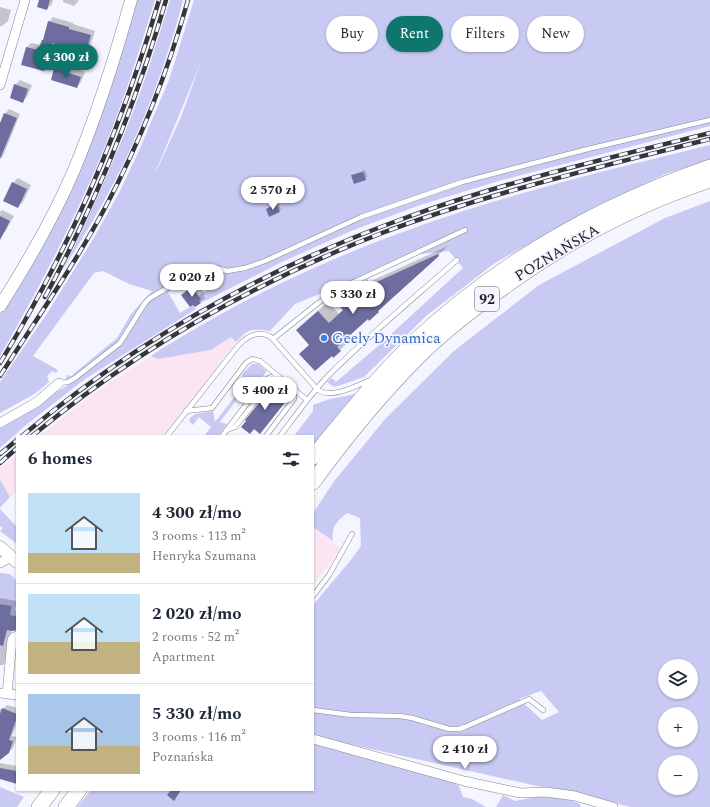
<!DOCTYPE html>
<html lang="en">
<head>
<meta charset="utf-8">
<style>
  body { margin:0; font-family:Spectral,serif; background:#f2f2f3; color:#1f2937; height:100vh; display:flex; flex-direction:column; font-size:15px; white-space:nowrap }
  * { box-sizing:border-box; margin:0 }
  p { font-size:13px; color:#747a83 }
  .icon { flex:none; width:22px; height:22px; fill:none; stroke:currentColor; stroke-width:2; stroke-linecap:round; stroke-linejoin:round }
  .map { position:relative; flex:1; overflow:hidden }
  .sheet { position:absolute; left:16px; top:435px; width:298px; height:356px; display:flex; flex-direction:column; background:#fff; border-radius:0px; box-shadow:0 1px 3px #0004 }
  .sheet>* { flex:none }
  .guide { position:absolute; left:326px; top:16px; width:324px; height:36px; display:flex; gap:8px }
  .tools { position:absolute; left:658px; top:659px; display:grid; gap:8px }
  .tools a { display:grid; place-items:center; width:40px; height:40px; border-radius:50%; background:#fff; box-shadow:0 1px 3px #0004; font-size:20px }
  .price { position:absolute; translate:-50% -34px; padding:0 9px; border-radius:14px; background:#fff; color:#222; font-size:13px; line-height:26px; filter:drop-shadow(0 1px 2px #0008) }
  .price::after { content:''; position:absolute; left:50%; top:24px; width:12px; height:9px; margin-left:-6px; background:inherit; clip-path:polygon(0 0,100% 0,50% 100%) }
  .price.on { background:#0f766e; color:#fff }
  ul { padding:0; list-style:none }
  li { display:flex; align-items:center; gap:12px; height:100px; padding:0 12px }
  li+li { border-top:1px solid #e0e1e3 }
  li span { display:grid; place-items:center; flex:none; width:112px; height:80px; border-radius:0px; color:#555 }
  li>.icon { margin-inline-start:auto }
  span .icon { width:48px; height:48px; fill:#fffc; stroke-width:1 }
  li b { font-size:17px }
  h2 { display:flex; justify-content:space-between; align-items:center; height:48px; padding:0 12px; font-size:17px }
  .chip { padding:0 14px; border-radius:18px; background:#fff; box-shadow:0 1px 3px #0004; font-size:14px; line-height:36px }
  .chip.on { background:#0f766e; color:#fff }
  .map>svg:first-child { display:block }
  .commercial { fill:#fbe5f3 }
  .green { fill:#c8caf3; fill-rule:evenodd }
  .shadow { fill:#0003 }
  .building { fill:#6d6e9f }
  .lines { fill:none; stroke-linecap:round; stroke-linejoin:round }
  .service-casing { stroke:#868791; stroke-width:5.5 }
  .minor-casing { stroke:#868791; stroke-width:10 }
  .tertiary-casing { stroke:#868791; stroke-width:13 }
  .primary-casing { stroke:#868791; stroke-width:16 }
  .service { stroke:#fff; stroke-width:4.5 }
  .minor { stroke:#fff; stroke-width:9 }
  .tertiary { stroke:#fff; stroke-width:12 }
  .primary { stroke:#fff; stroke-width:15 }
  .rail-casing { stroke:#35353a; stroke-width:4.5 }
  .rail { stroke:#f5f5ff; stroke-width:3; stroke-dasharray:9; stroke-linecap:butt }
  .shop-dot { fill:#3f7fe0; stroke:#f5f5ff; stroke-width:1.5 }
  .labels { text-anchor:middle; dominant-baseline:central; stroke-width:3.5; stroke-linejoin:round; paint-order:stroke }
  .shield { fill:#f5f5ff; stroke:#5e5e64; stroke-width:1 }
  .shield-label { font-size:14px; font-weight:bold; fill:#1e1e22 }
  .street-label { font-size:15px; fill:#1e1e22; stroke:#f5f5ff }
  .shop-label { font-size:15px; fill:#366cbe; stroke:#f5f5ff; text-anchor:start }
</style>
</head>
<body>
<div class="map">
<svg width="710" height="807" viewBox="0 0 710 807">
  <rect width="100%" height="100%" fill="#f5f5ff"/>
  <path class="commercial" d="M232,337l4,5 -72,94h-124l53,-42 58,-38 7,2 53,-8z
    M17,455v37l-7,5 -10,-17v-11z
    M313,527l28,21 -28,37z"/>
  <path class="green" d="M136,0h19c-15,48 -30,97 -49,144 -30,73 -66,143 -106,212v-42l33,-54z
    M170,0h13c-13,52 -32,103 -54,152 -19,41 -42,79 -66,118 32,-66 63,-134 86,-203 7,-22 14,-45 21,-67z
    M194,0h516v126l-208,54 -82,25 -69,26 -69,31 -81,41 -2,-2 2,-2 -3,-3 19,-12 -3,-4 -2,1 -1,-1 -4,2 -6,-9 -33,19 12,21 13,-8 3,4 -111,70 -59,46 -26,23v-21l58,-36 17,-10 -3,-4 -5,3 -1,-1 1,-4 4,1 46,-38 14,-24 21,-23 -23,-7 -26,-13 -9,2 -61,83 25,14 -2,3 -4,-2 -5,5 2,6 -13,11 -36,20v-31l46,-67 46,-74 27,-48 18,-38 32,-75zM201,62l-20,55 -25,55v-1z
    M710,145v15l-42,13 -70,32 -103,58 -69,53 -62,61 -23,8 -7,2 -7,-5 5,-4 4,4 41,-35 86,-79 -14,-17 -46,5 -57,27 -51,21 -25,27c-20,-2 -20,-3 -34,11l-5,-5 -20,13 -53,9 -7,-3c14,-10 29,-18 44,-27 97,-57 202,-99 311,-131 67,-20 136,-36 204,-53z
    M710,201v606h-79l-318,-71v-131l37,-44 11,-15 -1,-28 -13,-5c-11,9 -16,14 -14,28l-20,-14v-14l22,-33 51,-62 69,-68 84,-65 126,-67zM665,666h26v26h-26zM541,691l18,21 -17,8 -23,-21zM665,714h26v26h-26zM665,762h26v26h-26z
    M252,364h6l9,7 -13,16 -7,-1 -27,36 7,2 -9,12h-11l-2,-1 6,-8 -12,-10 -6,8 -3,-3 -1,-3 6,-5 18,-3 2,11 29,-37 -2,-11z
    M355,394l-42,52v-10h-19l19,-25v-6l17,-6z
    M0,480l10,17 -10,11z
    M0,509l17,18v17l-17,-13 3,-3 -3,-2z
    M0,573l10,1 7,7v35l-7,-1 2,-9 -12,-2z
    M313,744l16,2 123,35 7,5 4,11 9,2 14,8h-409l14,-17h222z
    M0,787l24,10 -7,10h-17z
    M503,795l12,6 31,-6 30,7 4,2 1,3h-85z"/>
  <path class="shadow" d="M40,0h13l-1,4 -5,5z
    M63,0h16l-5,6 -11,-4z
    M0,7l11,3 -3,11 -6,5h-2z
    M53,17l20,6v1l22,7 -5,16 -5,5 -30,-9 -6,23 -5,4 -22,-6 5,-17 4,-4 10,2 3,-6 5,-17z
    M60,64l25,8 -4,10 -4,5 -22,-18z
    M20,80l12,5 -5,12 -4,4 -8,-16z
    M9,109l11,5 -17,42 -3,3v-34l5,-11z
    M365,170l2,7 -2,2 -12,-3 2,-2z
    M18,178l13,7 -8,17 -5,5 -5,-24z
    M278,203l3,6 -2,2 -10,-4z
    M2,210l12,6 -9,16 -4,4 -1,-24z
    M448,246l-78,73 -1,-2 -23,20 3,4 -9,9 -30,-5 -4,-24 22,-19 11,12 5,-4 -6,-7 19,-17 1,1 9,-8 2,3z
    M197,283l8,11 -2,2 2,2 -10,8 -13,-11z
    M280,381l16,8 -36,44 -13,-13z
    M0,598l17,3 -2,9h2v20l-5,1 -1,2 -3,27 -5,5h-3z
    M7,705l10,3v15l-5,13 5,1 -4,11 -13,11v-50l2,1z
    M0,763l17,3v17l-17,-5z"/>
  <path class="building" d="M39,0h11l-3,10 -10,-3z
    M48,21l21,6v2l22,6 -5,18 -34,-10 -8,28 -23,-6 5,-18 12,3 4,-10h1z
    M54,68l27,9 -4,11 -26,-8z
    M14,84l14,5 -5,14 -13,-5z
    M4,113l13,5 -17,41v-36z
    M363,172l3,8 -12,4 -3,-9z
    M12,182l15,7 -9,19 -15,-7z
    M276,204l4,8 -11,5 -3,-8z
    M0,216l10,5 -10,19z
    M438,254l1,2 -61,55 1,1 -10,9 -1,-2 -31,28 4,4 -8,7 -1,-2 -17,15 -16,-17 10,-9 -13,-15 22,-19 11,12 14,-13 -6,-7 10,-8 1,1 9,-8 2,2z
    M192,287l9,12 -2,2 2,2 -6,4 -2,-2 -3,2 -9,-12z
    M272,387l8,6 1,-3 9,6 -30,38 -6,-5 -4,5 -9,-7 5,-6 -1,-1z
    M0,604l12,2 -2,9 7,1v14l-5,1 -5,-1 -4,16 -3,-1z
    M2,708l15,6v3l-8,23 4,1 -4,12 -9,7v-46z
    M0,768l17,3v13l-17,-5z
    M171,790h10l-7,11 -7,-6z"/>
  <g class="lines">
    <g class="service-casing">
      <path id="service" d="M273,339l45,-36 21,-14 126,-59
        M59,383l9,-1 7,-4 45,-35 25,-40 5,-5 31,-18 25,-13 11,1 10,3 18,-3 20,-7 96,-44 101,-35 122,-32 126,-30
        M186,411l26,-3 34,-45 6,-4 8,2 47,39
        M227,430l8,-3 35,-44 7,-1 17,13v4l-28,37
        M167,436l70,-89c9,-10 20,-18 34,-10l46,52c12,11 40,-3 53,-9
        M222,436l43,-56 6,-3 10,3
        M280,436c16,-21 31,-43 50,-62 40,-40 84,-76 127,-114
        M313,596l16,-21 23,-41
        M313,710l38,5 49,1 12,2 37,11h10l6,-2 64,-28 14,11"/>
    </g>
    <g class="minor-casing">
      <path id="minor" d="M0,85l25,-85
        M0,423l37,-21 22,-19
        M0,563l11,-6
        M0,693l17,2
        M7,694l5,-54 2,-3 3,-1
        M313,739l151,42 56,12 26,-1 29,4 38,11"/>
    </g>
    <g class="tertiary-casing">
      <path id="tertiary" d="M0,306c28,-44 54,-89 74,-136 23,-55 41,-112 57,-170
        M0,547l17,15"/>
    </g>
    <g class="primary-casing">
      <path id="primary" d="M313,457c32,-39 64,-79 100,-114 85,-80 187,-138 297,-176
        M313,482c32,-44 66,-86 105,-125 24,-24 51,-45 79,-65 65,-48 136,-87 213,-112
        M39,807l13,-17
        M66,807l13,-17"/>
    </g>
    <use href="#service" class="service"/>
    <use href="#minor" class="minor"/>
    <use href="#tertiary" class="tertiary"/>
    <use href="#primary" class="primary"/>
    <g class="rail-casing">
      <path id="rail" d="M45,297c51,-94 91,-194 121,-297
        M0,363c69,-113 122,-236 159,-363
        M0,376c36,-56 75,-112 106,-170 35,-66 62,-135 82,-206
        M22,436c113,-95 244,-168 383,-218 99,-36 203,-60 305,-85
        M32,436c104,-86 223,-154 350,-203 106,-40 218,-66 328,-94
        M0,454l17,-14
        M0,463l17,-15"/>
    </g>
    <use href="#rail" class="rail"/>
  </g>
  <circle class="shop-dot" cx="324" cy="338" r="4"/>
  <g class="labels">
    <rect class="shield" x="475" y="287" width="24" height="24" rx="3"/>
    <g class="shield-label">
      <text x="487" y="299">92</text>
    </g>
    <g class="street-label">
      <text transform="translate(557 253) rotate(-31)">POZNAŃSKA</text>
    </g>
    <g class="shop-label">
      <text x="332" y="338">Geely Dynamica</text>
    </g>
  </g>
</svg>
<div class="tools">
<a><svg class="icon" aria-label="layers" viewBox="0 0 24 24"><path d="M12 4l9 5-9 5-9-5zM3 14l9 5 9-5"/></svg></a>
<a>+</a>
<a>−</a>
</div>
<b class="price on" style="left:66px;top:78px">4 300 zł</b>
<b class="price" style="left:273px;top:211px">2 570 zł</b>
<b class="price" style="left:192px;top:298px">2 020 zł</b>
<b class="price" style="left:353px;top:315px">5 330 zł</b>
<b class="price" style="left:265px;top:411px">5 400 zł</b>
<b class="price" style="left:465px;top:770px">2 410 zł</b>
<div class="guide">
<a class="chip">Buy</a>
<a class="chip on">Rent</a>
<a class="chip">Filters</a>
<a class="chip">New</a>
</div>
<section class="sheet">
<h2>6 homes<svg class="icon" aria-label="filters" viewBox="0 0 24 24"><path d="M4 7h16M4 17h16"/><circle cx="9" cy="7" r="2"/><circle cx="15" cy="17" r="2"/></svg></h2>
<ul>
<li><span style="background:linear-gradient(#bfe0f5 75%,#c2b280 0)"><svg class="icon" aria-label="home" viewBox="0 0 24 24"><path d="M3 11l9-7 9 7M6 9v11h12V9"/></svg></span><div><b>4 300 zł/mo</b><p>3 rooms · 113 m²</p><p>Henryka Szumana</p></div></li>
<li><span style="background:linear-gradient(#bfe0f5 60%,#c2b280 0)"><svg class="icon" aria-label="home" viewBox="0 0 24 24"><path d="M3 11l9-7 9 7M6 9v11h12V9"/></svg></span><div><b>2 020 zł/mo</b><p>2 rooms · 52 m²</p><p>Apartment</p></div></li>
<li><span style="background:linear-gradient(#a9c7e8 65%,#c2b280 0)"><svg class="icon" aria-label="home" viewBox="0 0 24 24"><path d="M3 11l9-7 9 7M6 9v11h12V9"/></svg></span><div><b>5 330 zł/mo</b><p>3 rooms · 116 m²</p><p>Poznańska</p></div></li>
</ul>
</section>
</div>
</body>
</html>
